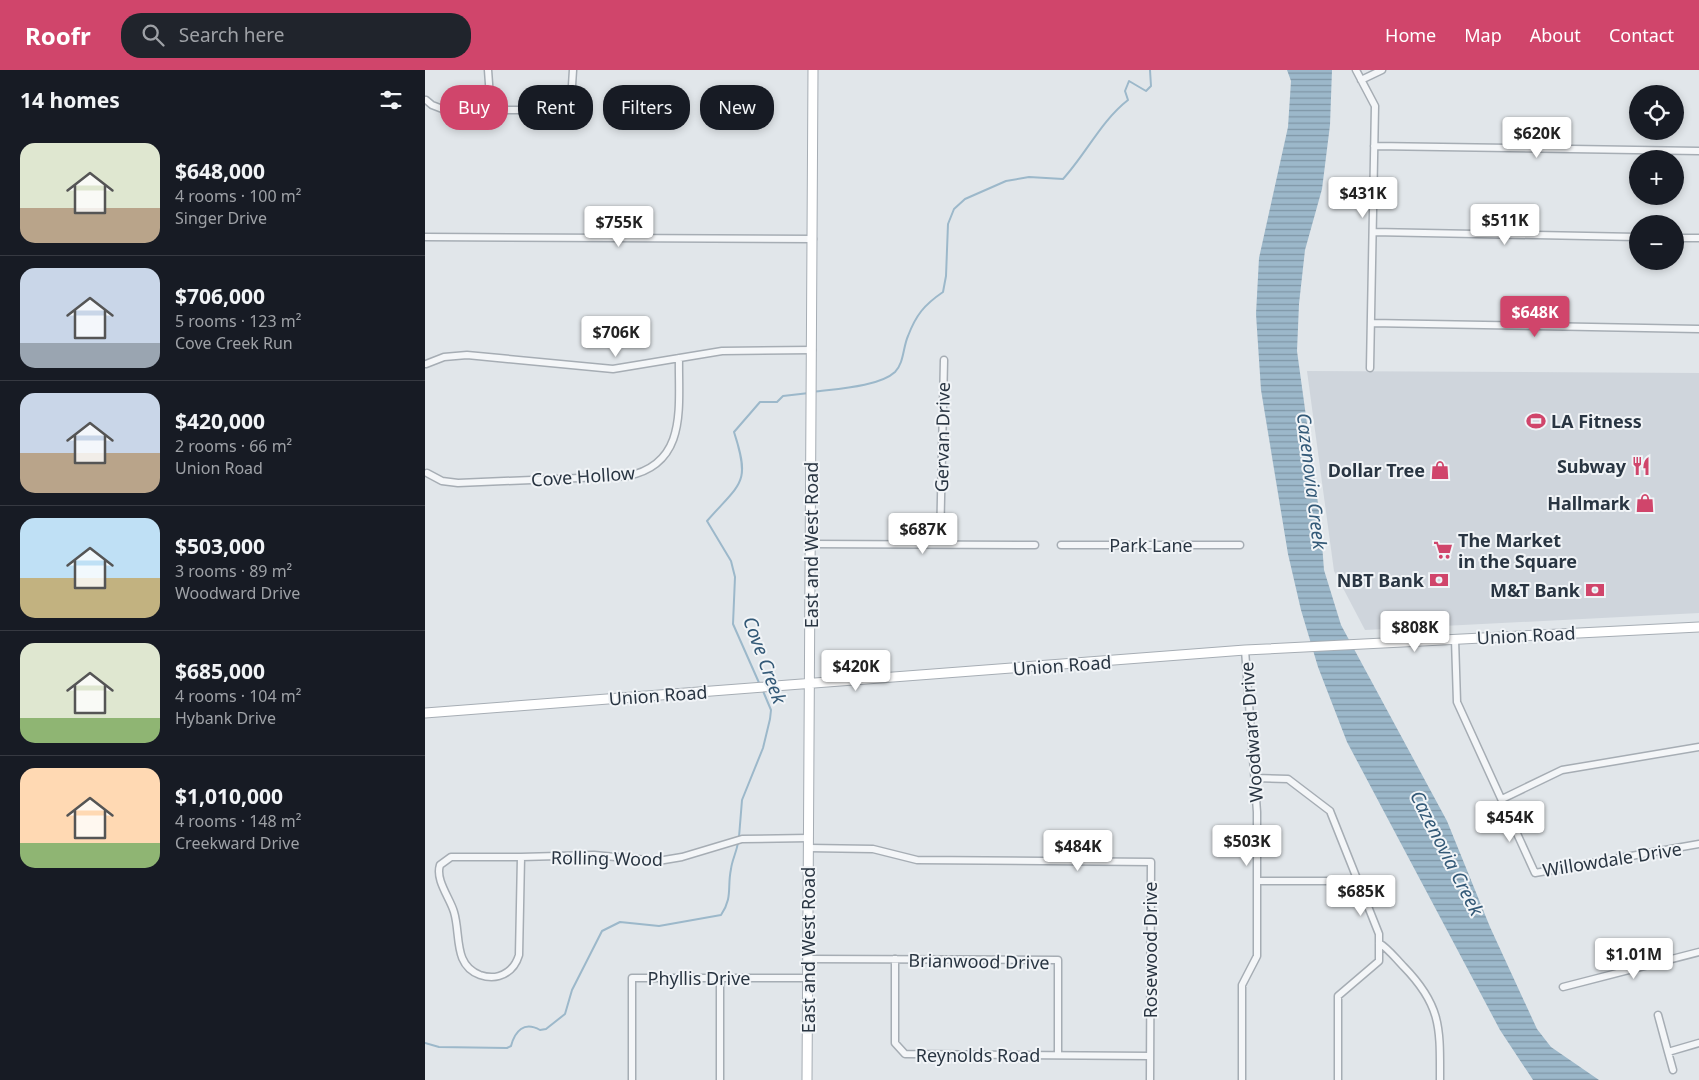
<!DOCTYPE html>
<html lang="en">
<head>
<meta charset="utf-8">
<style>
  body { margin:0; font-family:"Noto Sans",sans-serif; background:#20242c; color:#f1f3f6; height:100vh; display:flex; flex-direction:column; font-size:19px; white-space:nowrap }
  * { box-sizing:border-box; margin:0 }
  p { font-size:16px; color:#9ea1a6 }
  .icon { flex:none; width:28px; height:28px; fill:none; stroke:currentColor; stroke-width:2; stroke-linecap:round; stroke-linejoin:round }
  .map { position:relative; flex:1; overflow:hidden }
  .sheet { display:flex; flex-direction:column; background:#171b24; width:425px }
  .sheet>* { flex:none }
  .guide { position:absolute; left:15px; top:15px; width:475px; height:45px; display:flex; gap:10px }
  .tools { position:absolute; left:1204px; top:15px; display:grid; gap:10px }
  .tools a { display:grid; place-items:center; width:55px; height:55px; border-radius:50%; background:#171b24; box-shadow:0 2px 8px #0003; font-size:25px }
  .price { position:absolute; translate:-50% -42px; padding:0 11px; border-radius:5px; background:#fff; color:#222; font-size:16px; line-height:32px; filter:drop-shadow(0 1px 2px #0008) }
  .price::after { content:''; position:absolute; left:50%; top:30px; width:15px; height:11px; margin-left:-8px; background:inherit; clip-path:polygon(0 0,100% 0,50% 100%) }
  .price.on { background:#d0456b; color:#fff }
  ul { padding:0; list-style:none }
  li { display:flex; align-items:center; gap:15px; height:125px; padding:0 20px }
  li+li { border-top:1px solid #363941 }
  li span { display:grid; place-items:center; flex:none; width:140px; height:100px; border-radius:15px; color:#555 }
  li>.icon { margin-inline-start:auto }
  span .icon { width:60px; height:60px; fill:#fffc; stroke-width:1 }
  li b { font-size:21px }
  h2 { display:flex; justify-content:space-between; align-items:center; height:60px; padding:0 20px; font-size:21px }
  .tag { padding:0 18px; border-radius:20px; background:#171b24; box-shadow:0 2px 8px #0003; font-size:18px; line-height:45px }
  .tag.on { background:#d0456b; color:#fff }
  header { display:flex; align-items:center; gap:30px; box-sizing:border-box; height:70px; padding:0 25px; background:#d0456b; color:#fff }
  header strong { font-size:24px }
  nav { display:flex; gap:28px; margin-inline-start:auto; font-size:18px }
  .search { width:350px; height:45px; background:#20242c; display:flex; align-items:center; gap:12px; box-sizing:border-box; padding:0 18px; border-radius:20px; color:#9ea1a6; font-size:19px }
  main { display:flex; flex:1; min-height:0 }
  .map>svg:first-child { display:block }
  .built { fill:#cfd5dc }
  .water { fill:url(#water-rules) }
  .lines { fill:none; stroke-linecap:round; stroke-linejoin:round }
  .stream { stroke:#9cb8ca; stroke-width:2 }
  .street-casing { stroke:#a6adb4; stroke-width:9 }
  .secondary-casing { stroke:#a6adb4; stroke-width:11 }
  .street { stroke:#f4f6f8; stroke-width:6 }
  .secondary { stroke:#fff; stroke-width:9 }
  .labels { text-anchor:middle; dominant-baseline:central; stroke-width:4; stroke-linejoin:round; paint-order:stroke }
  .poi-label { font-size:18px; font-weight:bold; fill:#293542; stroke:#f1f4f7; text-anchor:end }
  .street-label { font-size:18px; fill:#293542; stroke:#f1f4f7 }
  .water-label { font-size:19px; font-style:italic; fill:#335977; stroke:#f1f4f7 }
</style>
</head>
<body>
<header>
<strong>Roofr</strong>
<div class="search"><svg class="icon" aria-label="search" viewBox="0 0 24 24"><circle cx="10" cy="10" r="6"/><path d="M15 15l6 6"/></svg>Search here</div>
<nav><a>Home</a><a>Map</a><a>About</a><a>Contact</a></nav>
</header>
<main>
<section class="sheet">
<h2>14 homes<svg class="icon" aria-label="filters" viewBox="0 0 24 24"><path d="M4 7h16M4 17h16"/><circle cx="9" cy="7" r="2"/><circle cx="15" cy="17" r="2"/></svg></h2>
<ul>
<li><span style="background:linear-gradient(#dfe7d0 65%,#b9a48a 0)"><svg class="icon" aria-label="home" viewBox="0 0 24 24"><path d="M3 11l9-7 9 7M6 9v11h12V9"/></svg></span><div><b>$648,000</b><p>4 rooms · 100 m²</p><p>Singer Drive</p></div></li>
<li><span style="background:linear-gradient(#c9d6e8 75%,#9aa5b1 0)"><svg class="icon" aria-label="home" viewBox="0 0 24 24"><path d="M3 11l9-7 9 7M6 9v11h12V9"/></svg></span><div><b>$706,000</b><p>5 rooms · 123 m²</p><p>Cove Creek Run</p></div></li>
<li><span style="background:linear-gradient(#c9d6e8 60%,#b9a48a 0)"><svg class="icon" aria-label="home" viewBox="0 0 24 24"><path d="M3 11l9-7 9 7M6 9v11h12V9"/></svg></span><div><b>$420,000</b><p>2 rooms · 66 m²</p><p>Union Road</p></div></li>
<li><span style="background:linear-gradient(#bfe0f5 60%,#c2b280 0)"><svg class="icon" aria-label="home" viewBox="0 0 24 24"><path d="M3 11l9-7 9 7M6 9v11h12V9"/></svg></span><div><b>$503,000</b><p>3 rooms · 89 m²</p><p>Woodward Drive</p></div></li>
<li><span style="background:linear-gradient(#dfe7d0 75%,#8fb573 0)"><svg class="icon" aria-label="home" viewBox="0 0 24 24"><path d="M3 11l9-7 9 7M6 9v11h12V9"/></svg></span><div><b>$685,000</b><p>4 rooms · 104 m²</p><p>Hybank Drive</p></div></li>
<li><span style="background:linear-gradient(#ffd9b3 75%,#8fb573 0)"><svg class="icon" aria-label="home" viewBox="0 0 24 24"><path d="M3 11l9-7 9 7M6 9v11h12V9"/></svg></span><div><b>$1,010,000</b><p>4 rooms · 148 m²</p><p>Creekward Drive</p></div></li>
</ul>
</section>
<div class="map">
<svg width="1274" height="1010" viewBox="0 0 1274 1010">
  <defs>
    <pattern id="water-rules" width="6" height="5" patternUnits="userSpaceOnUse" patternTransform="scale(1.25)"><rect width="6" height="5" fill="#9cb8ca"/><path d="M0 2.5h6" fill="none" stroke="#7f96a6"/></pattern>
  </defs>
  <rect width="100%" height="100%" fill="#e1e6ea"/>
  <path class="built" d="M882,301l392,2v240l-334,17 -31,-59z"/>
  <path class="water" d="M862,0h45l-2,55 -8,64 -17,61 -6,54 -2,47 23,167 4,52 17,55 106,196 43,106 47,102 14,18 48,33h-66l-33,-50 -153,-288 -29,-75 -17,-57 -13,-56 -27,-164 -5,-76 3,-56 29,-131 3,-46z"/>
  <g class="lines">
    <path class="stream" d="M388,322c21,-3 66,-5 82,-20 9,-9 8,-25 13,-36 8,-21 16,-31 35,-44l3,-16 2,-52 6,-15 11,-10 41,-18 23,-4 34,2c23,-25 38,-58 65,-79l-3,-9 4,-10 17,10 5,-5 -1,-16
      M335,615l-27,-61 2,-47 -4,-16 -24,-40c34,-39 44,-37 27,-89l26,-30h17l6,-6 26,-3
      M314,767l3,-37 21,-52 7,-29 1,-9 -8,-19
      M0,973l14,4 68,1 4,-2c4,-15 13,-25 29,-16l6,-1 19,-15 7,-24 30,-59 18,-9 39,4 62,-11c12,-18 6,-27 10,-46 1,-9 6,-18 7,-27"/>
    <g class="street-casing">
      <path id="street" d="M63,0l3,41
        M931,0l19,36 -5,262
        M936,10l21,-10
        M1,30l6,5 13,5h114l12,-9 2,-31
        M949,76l325,5
        M948,162l264,5
        M0,167l388,2
        M1250,168h24
        M946,253l328,6
        M1,294l18,-7 23,-2 146,14 109,-18 90,-1
        M2,403l15,8 16,2 169,-7c62,-12 51,-71 52,-118
        M386,474l224,1
        M515,474l4,-184
        M636,475h179
        M1030,569l2,63 78,171 164,-29
        M830,708l33,1 42,32 49,123v27l-41,35v84
        M1077,729l60,-29 137,-23
        M384,778l64,1 44,11 234,2 -1,218
        M26,787h70l-2,98c-3,10 -10,18 -20,21 -7,2 -13,1 -19,-1 -27,-10 -19,-40 -26,-63 -4,-14 -19,-32 -14,-47z
        M96,787l73,-2 64,6 24,-4 60,-18 67,-1
        M832,811h101
        M954,873c9,5 17,16 25,24 38,39 36,62 36,113
        M383,889l250,1v95
        M470,889v84l10,11 245,2
        M1138,917l136,-35
        M1233,945l10,37 31,-9
        M1243,982l5,18
        M207,1010v-102h176
        M295,1010v-102
        M817,1010v-95l15,-29v-144l-12,-162"/>
    </g>
    <g class="secondary-casing">
      <path id="secondary" d="M0,643l820,-63 454,-23
        M382,1010l6,-1010"/>
    </g>
    <use href="#street" class="street"/>
    <use href="#secondary" class="secondary"/>
  </g>
  <defs>
    <g id="stadium-bare" transform="scale(1.5)"><path d="M0-5a6.5 5 0 1 0 0 10a6.5 5 0 1 0 0-10ZM-3.5-1.8h7v3.6h-7Z" fill="#d0456b" stroke="#f1f4f7" stroke-width="2.5" paint-order="stroke"/></g>
    <g id="restaurant-bare" transform="scale(1.5)"><path d="M-5-6h1v4h1v-4h1v4h1v-4h1v5L-1.5 .5V6h-2V.5L-5-1ZM5-6V6H3V1.5H1.5Q1.5-4 5-6Z" fill="#d0456b" stroke="#f1f4f7" stroke-width="2.5" paint-order="stroke"/></g>
    <g id="shop-bare" transform="scale(1.5)"><path d="M-5-2.5h2.3a2.7 3.5 0 0 1 5.4 0H5L5.5 6h-11ZM-1.5-2.5h3a1.5 2.3 0 0 0-3 0Z" fill="#d0456b" stroke="#f1f4f7" stroke-width="2.5" paint-order="stroke"/></g>
    <g id="supermarket-bare" transform="scale(1.5)"><path d="M-6-5.5h2.5l.6 2H6L4.5 2H-2.5L-4.4-4H-6ZM-1.5 3.2a1.3 1.3 0 1 0 .1 0ZM3 3.2a1.3 1.3 0 1 0 .1 0Z" fill="#d0456b" stroke="#f1f4f7" stroke-width="2.5" paint-order="stroke"/></g>
    <g id="bank-bare" transform="scale(1.5)"><path d="M-6-4H6V4H-6ZM0-2.3a2.3 2.3 0 1 0 0 4.6a2.3 2.3 0 1 0 0-4.6Z" fill="#d0456b" stroke="#f1f4f7" stroke-width="2.5" paint-order="stroke"/></g>
  </defs>
  <g fill-rule="evenodd">
    <use href="#stadium-bare" x="1111" y="351"/>
    <use href="#restaurant-bare" x="1216" y="396"/>
    <use href="#shop-bare" x="1015" y="400"/>
    <use href="#shop-bare" x="1220" y="433"/>
    <use href="#supermarket-bare" x="1018" y="480"/>
    <use href="#bank-bare" x="1014" y="510"/>
    <use href="#bank-bare" x="1170" y="520"/>
  </g>
  <g class="labels">
    <g class="poi-label">
      <text x="1126" y="351" text-anchor="start">LA Fitness</text>
      <text x="1201" y="396">Subway</text>
      <text x="1000" y="400">Dollar Tree</text>
      <text x="1205" y="433">Hallmark</text>
      <text x="1033" y="470" text-anchor="start">The Market<tspan x="1033" dy="21">in the Square</tspan></text>
      <text x="999" y="510">NBT Bank</text>
      <text x="1155" y="520">M&amp;T Bank</text>
    </g>
    <g class="street-label">
      <text transform="translate(517 367) rotate(-89)">Gervan Drive</text>
      <text transform="translate(158 406) rotate(-4)">Cove Hollow</text>
      <text transform="translate(386 475) rotate(-90)">East and West Road</text>
      <text x="726" y="475">Park Lane</text>
      <text transform="translate(1101 565) rotate(-3)">Union Road</text>
      <text transform="translate(637 595) rotate(-4)">Union Road</text>
      <text transform="translate(233 625) rotate(-4)">Union Road</text>
      <text transform="translate(826 662) rotate(-94)">Woodward Drive</text>
      <text transform="translate(182 788) rotate(1)">Rolling Wood</text>
      <text transform="translate(1187 789) rotate(-9)">Willowdale Drive</text>
      <text transform="translate(383 880) rotate(-90)">East and West Road</text>
      <text transform="translate(725 880) rotate(-90)">Rosewood Drive</text>
      <text transform="translate(554 891) rotate(1)">Brianwood Drive</text>
      <text x="274" y="908">Phyllis Drive</text>
      <text x="553" y="985">Reynolds Road</text>
    </g>
    <g class="water-label">
      <text transform="translate(887 411) rotate(83)">Cazenovia Creek</text>
      <text transform="translate(340 590) rotate(70)">Cove Creek</text>
      <text transform="translate(1022 783) rotate(63)">Cazenovia Creek</text>
    </g>
  </g>
</svg>
<div class="tools">
<a><svg class="icon" aria-label="locate" viewBox="0 0 24 24"><circle cx="12" cy="12" r="6"/><path d="M12 2v4M12 18v4M2 12h4M18 12h4"/></svg></a>
<a>+</a>
<a>−</a>
</div>
<b class="price" style="left:1112px;top:89px">$620K</b>
<b class="price" style="left:938px;top:149px">$431K</b>
<b class="price" style="left:1080px;top:176px">$511K</b>
<b class="price" style="left:194px;top:178px">$755K</b>
<b class="price on" style="left:1110px;top:268px">$648K</b>
<b class="price" style="left:191px;top:288px">$706K</b>
<b class="price" style="left:498px;top:485px">$687K</b>
<b class="price" style="left:990px;top:583px">$808K</b>
<b class="price" style="left:431px;top:622px">$420K</b>
<b class="price" style="left:1085px;top:773px">$454K</b>
<b class="price" style="left:822px;top:797px">$503K</b>
<b class="price" style="left:653px;top:802px">$484K</b>
<b class="price" style="left:936px;top:847px">$685K</b>
<b class="price" style="left:1209px;top:910px">$1.01M</b>
<div class="guide">
<a class="tag on">Buy</a>
<a class="tag">Rent</a>
<a class="tag">Filters</a>
<a class="tag">New</a>
</div>
</div>
</main>
</body>
</html>
